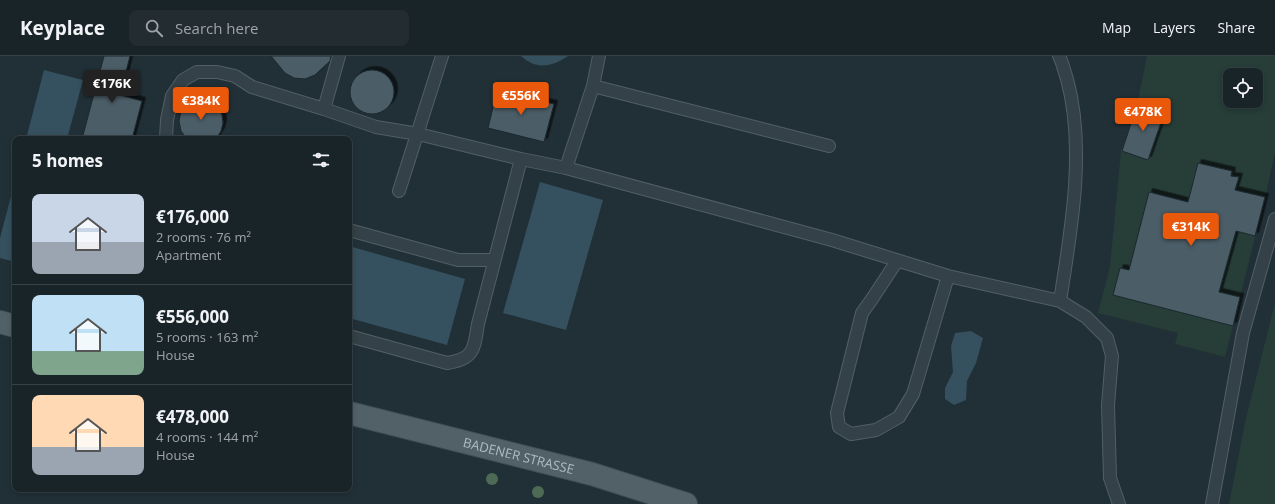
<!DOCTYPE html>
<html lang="en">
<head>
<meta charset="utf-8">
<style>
  body { margin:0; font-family:"Open Sans",sans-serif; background:#222c31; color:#f1f3f6; height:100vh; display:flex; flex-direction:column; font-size:15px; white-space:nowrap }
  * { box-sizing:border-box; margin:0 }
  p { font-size:13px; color:#9fa4a8 }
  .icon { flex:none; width:22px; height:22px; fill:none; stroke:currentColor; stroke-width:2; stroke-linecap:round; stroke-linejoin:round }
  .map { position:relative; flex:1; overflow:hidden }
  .details { position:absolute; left:12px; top:80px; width:340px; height:356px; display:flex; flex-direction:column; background:#192429; border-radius:8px; box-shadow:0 2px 6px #0003,0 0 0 1px #374146 }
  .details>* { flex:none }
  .tools { position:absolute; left:1223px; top:12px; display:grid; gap:8px }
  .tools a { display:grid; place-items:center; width:40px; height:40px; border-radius:8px; background:#192429; box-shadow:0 2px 6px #0003,0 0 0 1px #374146; font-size:20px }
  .price { position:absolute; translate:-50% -34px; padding:0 9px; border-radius:4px; background:#ea580c; color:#fff; font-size:13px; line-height:26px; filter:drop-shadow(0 1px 2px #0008) }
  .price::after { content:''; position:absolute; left:50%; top:24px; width:12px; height:9px; margin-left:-6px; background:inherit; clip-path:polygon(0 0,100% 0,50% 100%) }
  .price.selected { background:#222; color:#fff }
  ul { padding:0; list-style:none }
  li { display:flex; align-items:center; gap:12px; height:100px; padding:0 20px }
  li+li { border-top:1px solid #374146 }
  li span { display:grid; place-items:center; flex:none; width:112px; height:80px; border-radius:8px; color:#555 }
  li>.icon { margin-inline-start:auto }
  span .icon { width:48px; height:48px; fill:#fffc; stroke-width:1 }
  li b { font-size:17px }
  h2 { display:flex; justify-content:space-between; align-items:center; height:48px; padding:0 20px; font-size:17px }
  header { display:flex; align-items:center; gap:24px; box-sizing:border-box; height:56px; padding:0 20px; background:#192429; border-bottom:1px solid #374146 }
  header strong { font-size:19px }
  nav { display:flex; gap:22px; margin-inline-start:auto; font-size:14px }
  .search { width:280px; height:36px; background:#222c31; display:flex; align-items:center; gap:10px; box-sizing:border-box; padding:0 14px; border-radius:8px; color:#9fa4a8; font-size:15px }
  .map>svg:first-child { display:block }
  .green { fill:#263d38; fill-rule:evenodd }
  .water { fill:#35505e }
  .building { fill:#4c5d66; stroke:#1c282f; filter:url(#shadow) }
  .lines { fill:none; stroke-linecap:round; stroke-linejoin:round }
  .lane-casing { stroke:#525f66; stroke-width:14 }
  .primary-casing { stroke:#414d55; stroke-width:24 }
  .lane { stroke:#344148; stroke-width:12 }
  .primary { stroke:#526168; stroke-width:22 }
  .tree { fill:#4c6a56 }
  .labels { text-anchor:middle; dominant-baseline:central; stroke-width:3; stroke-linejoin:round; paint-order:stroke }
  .street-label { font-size:13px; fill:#afbcc5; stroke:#1a262d }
</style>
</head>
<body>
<header>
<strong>Keyplace</strong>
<div class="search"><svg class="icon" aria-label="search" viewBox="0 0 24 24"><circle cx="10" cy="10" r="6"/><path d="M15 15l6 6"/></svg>Search here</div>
<nav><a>Map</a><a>Layers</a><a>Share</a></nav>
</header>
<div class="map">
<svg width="1275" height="448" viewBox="0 0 1275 448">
  <defs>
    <filter id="shadow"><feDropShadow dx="3.5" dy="-3.5" stdDeviation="0" flood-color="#0009"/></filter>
  </defs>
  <rect width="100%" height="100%" fill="#213037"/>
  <path class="green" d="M1147,0h128v96l-8,37 -42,168 -50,-13 3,-11 -80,-20 12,-47 11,-115 16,-46zM1230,19h26v26h-26z
    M1275,247v201h-46l17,-86z"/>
  <path class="water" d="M521,0h47c-16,11 -32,14 -47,0z
    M44,14l39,10 -16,59h-41z
    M15,125v81l-15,-4v-20z
    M540,126l63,18 -37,130 -63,-17z
    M349,190l116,33 -18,66 -98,-27z
    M971,275l12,7 -7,25 -9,18 -1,19 -12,5 -9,-6v-11l8,-16 -2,-26 4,-13z"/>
  <path class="building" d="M104,0h26l-10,39 22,6 -10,38h-50z
    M271,0h60l-1,5 -15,14 -10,4 -11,-1 -9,-5z
    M350 36a22 22 0 1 1 44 0a22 22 0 1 1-44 0Z
    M497,35l57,13 -10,38 -56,-14z
    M197,44h9l8,3 5,6 3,6 1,8 -2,8 -5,8h-29l-6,-8 -2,-10 2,-10 7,-7z
    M1137,49l27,9 -16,46 -26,-9z
    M1198,107l34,8 -1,5 8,1 -4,13 30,7 -10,39 -19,-5 -17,61 21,5 -7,29 -120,-31 7,-27 9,2 20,-78 39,10z"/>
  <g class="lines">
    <g class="lane-casing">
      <path id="lane" d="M1059,0c4,7 5,15 8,23 19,69 4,152 -7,222
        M593,30l6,-30
        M324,53l15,-53
        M166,83l1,-19 5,-24 11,-16 14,-8h20l18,4 17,11 72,22 52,18 42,7 103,25 45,9 266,72 116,36 112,25 26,16 21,21 5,18 -4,49 2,73 9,26
        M566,112l27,-82 236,60
        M399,135l43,-135
        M349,174l109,30h36
        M897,205l-25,38 -10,14 -25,100 2,14 12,7 25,-4 23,-13 14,-23 35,-118
        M349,280l98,27c28,-4 27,-15 31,-39l43,-165
        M1212,448l31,-171 32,-114"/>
    </g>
    <g class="primary-casing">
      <g id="primary">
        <path d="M0,266l15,4"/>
        <path id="s1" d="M349,357l243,61 94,30"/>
      </g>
    </g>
    <use href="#lane" class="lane"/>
    <use href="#primary" class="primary"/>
  </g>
  <g class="tree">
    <circle cx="492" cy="423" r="6"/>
    <circle cx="538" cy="436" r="6"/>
  </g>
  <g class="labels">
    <g class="street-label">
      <text stroke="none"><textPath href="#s1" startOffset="175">BADENER STRASSE</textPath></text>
    </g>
  </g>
</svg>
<div class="tools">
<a><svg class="icon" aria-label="locate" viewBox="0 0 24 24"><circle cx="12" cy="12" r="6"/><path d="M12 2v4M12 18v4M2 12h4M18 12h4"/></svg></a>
</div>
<b class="price selected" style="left:112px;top:48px">€176K</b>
<b class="price" style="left:521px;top:60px">€556K</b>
<b class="price" style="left:201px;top:65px">€384K</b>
<b class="price" style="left:1143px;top:76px">€478K</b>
<b class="price" style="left:1191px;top:191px">€314K</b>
<section class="details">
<h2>5 homes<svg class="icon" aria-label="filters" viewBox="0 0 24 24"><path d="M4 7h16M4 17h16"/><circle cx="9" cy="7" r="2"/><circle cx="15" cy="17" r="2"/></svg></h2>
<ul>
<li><span style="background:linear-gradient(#c9d6e8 60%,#9aa5b1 0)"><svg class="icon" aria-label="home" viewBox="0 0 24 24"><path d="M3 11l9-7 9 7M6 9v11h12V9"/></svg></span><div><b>€176,000</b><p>2 rooms · 76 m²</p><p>Apartment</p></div></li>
<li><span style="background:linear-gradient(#bfe0f5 70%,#7fa58c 0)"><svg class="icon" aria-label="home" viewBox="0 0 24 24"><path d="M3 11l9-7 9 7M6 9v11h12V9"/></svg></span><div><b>€556,000</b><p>5 rooms · 163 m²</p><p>House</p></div></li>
<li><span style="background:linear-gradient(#ffd9b3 65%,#9aa5b1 0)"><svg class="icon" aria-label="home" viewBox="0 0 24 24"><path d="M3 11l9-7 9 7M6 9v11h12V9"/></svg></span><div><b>€478,000</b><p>4 rooms · 144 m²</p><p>House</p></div></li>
</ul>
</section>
</div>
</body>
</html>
